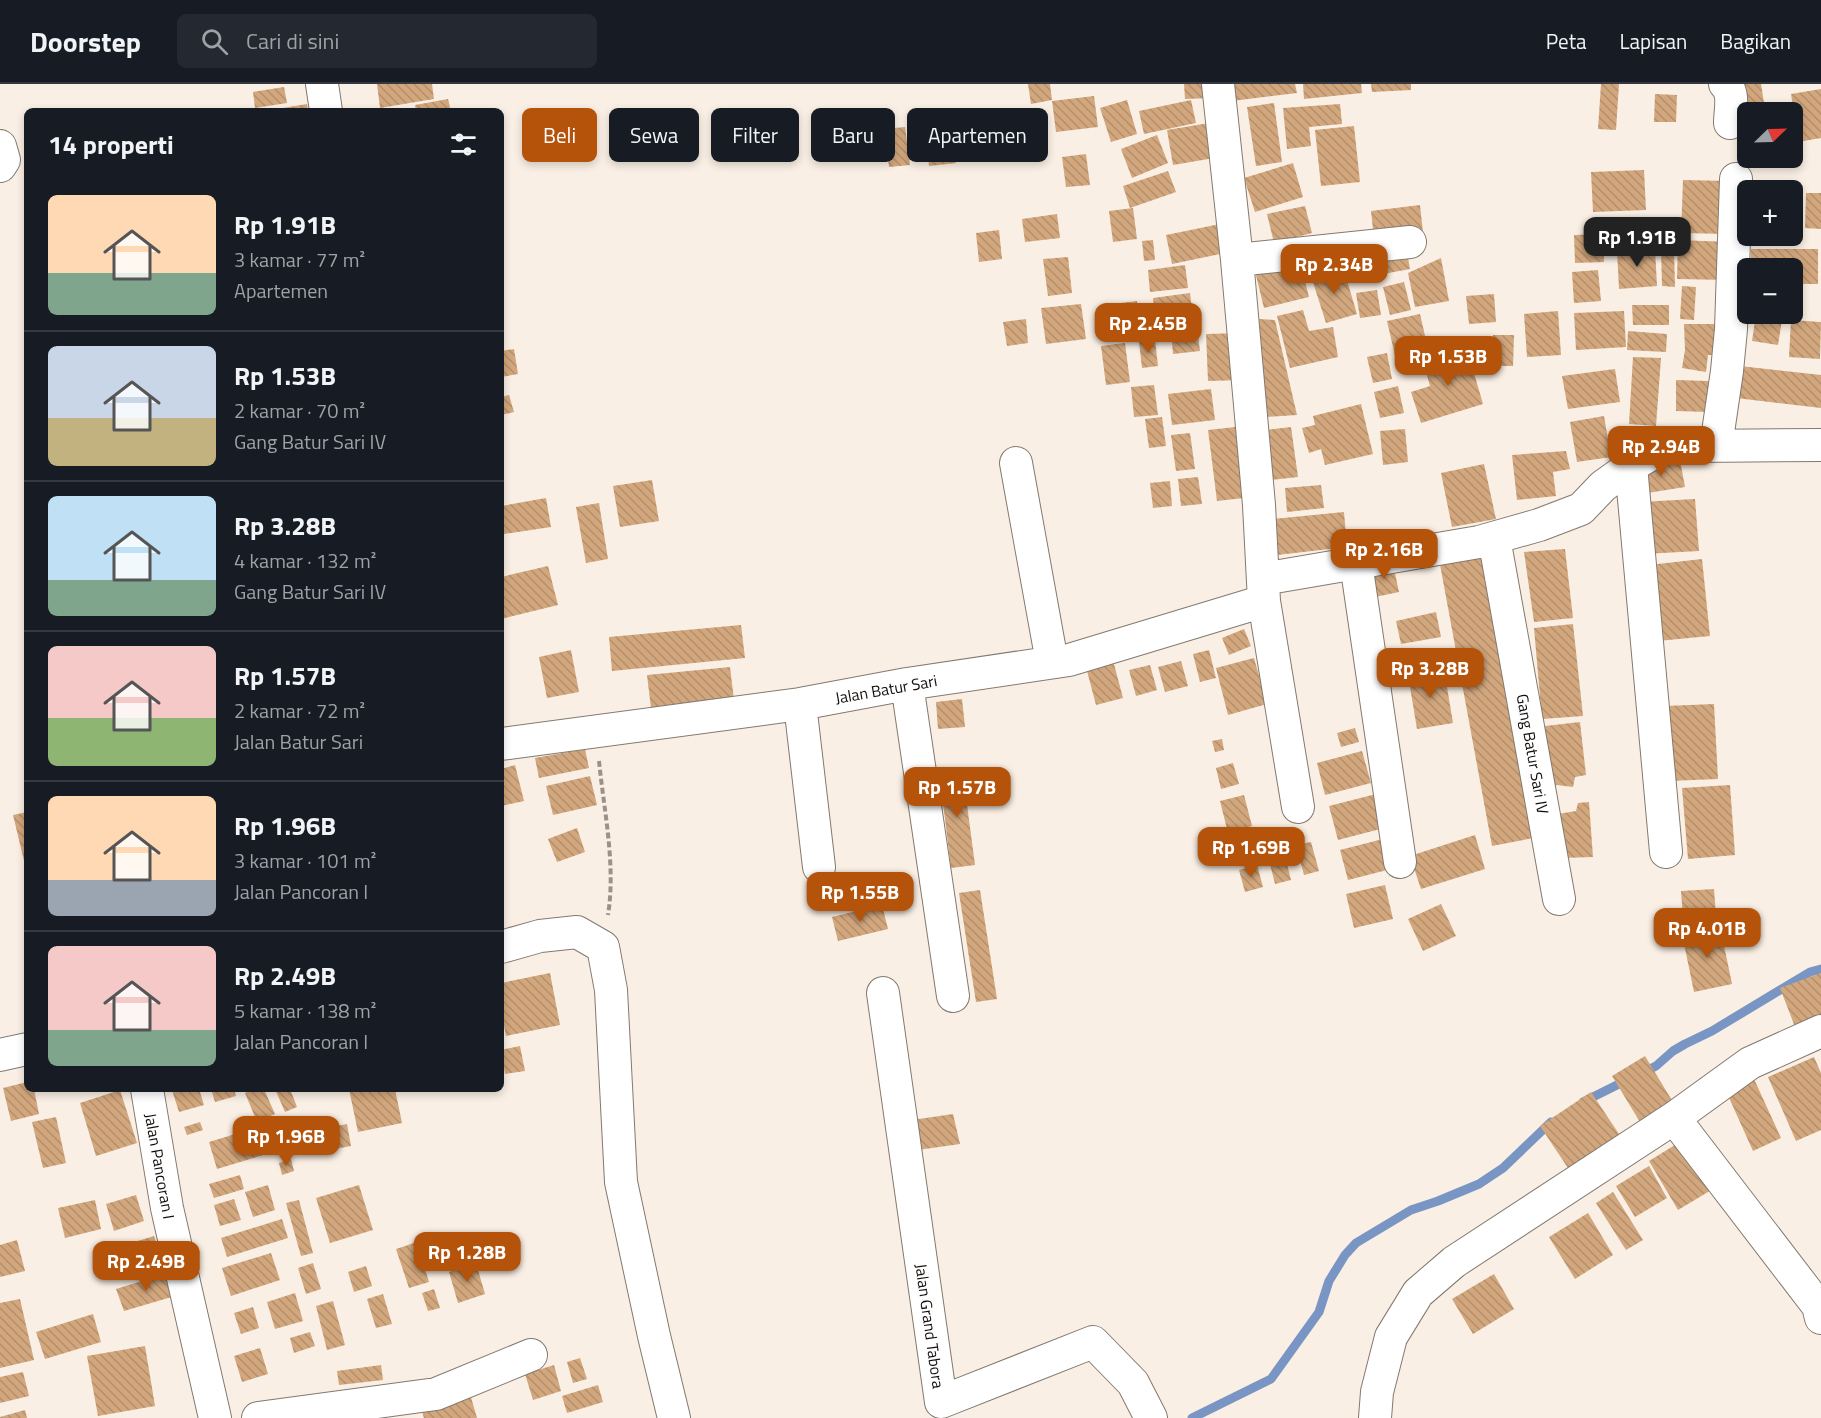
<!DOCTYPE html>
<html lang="id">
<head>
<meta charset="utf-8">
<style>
  body { margin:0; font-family:"Titillium Web",sans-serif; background:#242831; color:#f1f3f6; height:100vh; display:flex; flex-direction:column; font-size:22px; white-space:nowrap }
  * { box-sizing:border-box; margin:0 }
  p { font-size:20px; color:#9ea1a6 }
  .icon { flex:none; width:33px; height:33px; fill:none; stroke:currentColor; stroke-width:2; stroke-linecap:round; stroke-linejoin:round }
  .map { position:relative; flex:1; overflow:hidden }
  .drawer { position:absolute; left:24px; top:24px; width:480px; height:984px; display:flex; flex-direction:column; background:#171b24; border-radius:9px; box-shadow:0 3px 9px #0003 }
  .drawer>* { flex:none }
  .hud { position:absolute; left:522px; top:24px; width:570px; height:54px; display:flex; gap:12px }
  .needle { width:39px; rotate:67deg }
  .buttons { position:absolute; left:1737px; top:18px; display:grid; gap:12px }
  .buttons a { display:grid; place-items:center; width:66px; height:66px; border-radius:9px; background:#171b24; box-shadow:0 3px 9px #0003; font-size:30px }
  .price { position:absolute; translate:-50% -51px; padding:0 14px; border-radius:12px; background:#b45309; color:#fff; font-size:20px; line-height:39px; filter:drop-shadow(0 2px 3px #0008) }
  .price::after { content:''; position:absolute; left:50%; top:36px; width:18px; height:14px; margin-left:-9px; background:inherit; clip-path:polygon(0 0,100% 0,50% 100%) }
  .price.selected { background:#222; color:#fff }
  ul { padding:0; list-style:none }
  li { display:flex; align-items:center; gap:18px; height:150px; padding:0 24px }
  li+li { border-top:2px solid #363941 }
  li span { display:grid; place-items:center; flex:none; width:168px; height:120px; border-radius:9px; color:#555 }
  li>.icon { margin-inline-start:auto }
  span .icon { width:72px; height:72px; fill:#fffc; stroke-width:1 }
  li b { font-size:26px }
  h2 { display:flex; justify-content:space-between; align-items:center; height:72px; padding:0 24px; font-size:26px }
  .pill { padding:0 21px; border-radius:9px; background:#171b24; box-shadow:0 3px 9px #0003; font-size:21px; line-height:54px }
  .pill.selected { background:#b45309; color:#fff }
  header { display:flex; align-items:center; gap:36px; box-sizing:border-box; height:84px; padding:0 30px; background:#171b24; border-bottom:2px solid #363941 }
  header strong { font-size:28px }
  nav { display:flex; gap:33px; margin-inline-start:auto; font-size:21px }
  .search { width:420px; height:54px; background:#242831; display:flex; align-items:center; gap:15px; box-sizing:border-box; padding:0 21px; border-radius:9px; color:#9ea1a6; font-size:22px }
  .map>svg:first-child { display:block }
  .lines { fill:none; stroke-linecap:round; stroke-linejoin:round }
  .stream { stroke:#7995c4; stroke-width:9 }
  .building { fill:url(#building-back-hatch) }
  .street-casing { stroke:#83796f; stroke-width:34 }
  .path { stroke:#9a928a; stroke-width:4; stroke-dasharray:6 3; stroke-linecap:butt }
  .street { stroke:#fff; stroke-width:32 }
  .labels { text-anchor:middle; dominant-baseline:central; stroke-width:6; stroke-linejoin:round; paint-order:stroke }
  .street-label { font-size:16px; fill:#120e0b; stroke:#fefefe }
</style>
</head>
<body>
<header>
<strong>Doorstep</strong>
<div class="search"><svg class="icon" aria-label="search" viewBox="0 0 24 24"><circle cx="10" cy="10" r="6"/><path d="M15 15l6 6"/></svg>Cari di sini</div>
<nav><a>Peta</a><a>Lapisan</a><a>Bagikan</a></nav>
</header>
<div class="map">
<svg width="1821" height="1334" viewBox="0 0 1821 1334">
  <defs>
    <pattern id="building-back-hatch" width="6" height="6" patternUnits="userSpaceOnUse" patternTransform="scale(1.5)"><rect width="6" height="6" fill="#d3a77d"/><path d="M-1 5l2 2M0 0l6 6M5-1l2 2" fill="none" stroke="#b48f6b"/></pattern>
  </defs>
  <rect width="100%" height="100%" fill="#faefe4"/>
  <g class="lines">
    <path class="stream" d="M1642,989l14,-7 17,-15 12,-7 27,-13 98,-59 11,-3
      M1583,1018l44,-22
      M1192,1334l79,-39 48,-67 10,-31 16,-26 11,-12 55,-33 27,-9 41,-17 24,-16 48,-46"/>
  </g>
  <path class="building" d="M377,0h55l2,15 -54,9z
    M1028,0h22l2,16 -21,4z
    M1184,0h27l1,14 -27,1z
    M1230,0h65l2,9 -65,8z
    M1303,0h58l1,9 -58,6z
    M1371,0h40v6l-39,2z
    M1601,0h18l-3,46 -18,-1z
    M1734,0h27l3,19 -26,4z
    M284,3l3,16 -32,5 -2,-16z
    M1821,5v49l-23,4 -7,-48z
    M1655,10l22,1 -1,27h-22z
    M1094,12l4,31 -42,5 -4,-31z
    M448,15l3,12h-35l-1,-6z
    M1127,16l10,34 -26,8 -11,-34z
    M1191,16l5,23 -52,11 -5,-23z
    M1274,19l8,59 -26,4 -9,-59z
    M307,20l1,7h-37v-1z
    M1340,20l2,20 -33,3 2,19 -24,3 -4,-41z
    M1033,32l4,37 -23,3 -5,-37z
    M1215,38l5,35 -47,8 -6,-35z
    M952,42l4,37 -27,3 -4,-36z
    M1354,42l6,56 -39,4 -6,-56z
    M905,43l5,38 -21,2 -5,-38z
    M1157,51l11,28 -36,15 -11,-29z
    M1086,70l4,31 -24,2 -4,-30z
    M1293,79l10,34 -48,15 -11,-34z
    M1644,86l2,40 -53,2 -2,-40z
    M1168,87l8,21 -46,16 -7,-22z
    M1683,96l45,1 -2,53 -45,-1z
    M1757,101l41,1 -1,29h-5v-25h-35z
    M1806,109h15v36l-16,-1z
    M1420,121l3,28 -49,6 -3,-28z
    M1305,122l7,27 -38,10 -7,-29z
    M1133,124l4,31 -24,3 -4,-31z
    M1057,130l3,24 -35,4 -3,-23z
    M1220,140l5,29 -53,11 -6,-29z
    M999,146l3,29 -23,3 -3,-29z
    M1603,150l1,28 -29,1 -1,-28z
    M1153,156l2,20 -11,1 -2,-20z
    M1678,156l52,2 -2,38 -51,-1z
    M1406,163l4,22 -54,10 -4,-22z
    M1655,164l2,38 -38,3 -2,-39z
    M1661,164h13l1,39 -13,-1z
    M1751,165h67v35h-26v-16h-41z
    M1068,173l4,36 -24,3 -5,-37z
    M1441,174l8,43 -34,6 -7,-34z
    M1300,177l9,36 -45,11 -9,-37z
    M1185,181l3,23 -38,4 -2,-22z
    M1343,183l14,47 -31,9 -15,-47z
    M1598,186l3,31 -27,2 -2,-31z
    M1404,198l7,28 -21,5 -7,-28z
    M1682,202l14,1 -2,33 -14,-1z
    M1377,206l4,25 -21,3 -4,-25z
    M1190,209l3,25 -37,4 -3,-24z
    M1494,210l2,28 -27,2 -3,-28z
    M1137,217l3,29 -24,3 -4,-29z
    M1081,220l5,35 -40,5 -5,-36z
    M1632,221h37v20h-36z
    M1303,226l6,21 24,-4 5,30 -48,11 -13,-52z
    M1558,227l3,44 -34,2 -3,-43z
    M1624,227l2,36 -50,3 -2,-37z
    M1420,230l9,39 -33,7 -9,-39z
    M1756,230h27l-5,31 -26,-4z
    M1026,235l2,24 -21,3 -4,-24z
    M1259,235l16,1 22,95 -33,2z
    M1791,236l30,2 -1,37 -31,-2z
    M1684,240h42v31h-18l-2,17 -24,-4 3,-18z
    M1197,243l3,24 -27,3 -2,-24z
    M1628,247l39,3 -1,18 -39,-2z
    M1241,249l2,47 -35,1 -2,-47z
    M1493,251h21l-1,31h-20z
    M1155,256l3,26 -16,2 -3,-26z
    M1125,259l5,39 -24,3 -5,-39z
    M514,265l4,25 -17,3v-26z
    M1467,265l16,55 -62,19 -10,-31 19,-6 -7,-25z
    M1387,269l5,26 -19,4 -6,-26z
    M1633,273l28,1 -5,68 -27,-2z
    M1740,282l81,9v33l-85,-10z
    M1615,285l5,33 -52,7 -6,-33z
    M1676,296l32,1v31l-32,-1z
    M1154,301l4,30 -24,2 -3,-30z
    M1398,302l6,27 -24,5 -6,-26z
    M1211,305l4,31 -43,5 -4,-31z
    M509,311l5,17 -13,3v-18z
    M1361,320l12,50 -48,11 -4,-16 -12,4 -7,-25 13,-3 -2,-9z
    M1604,332l7,41 -34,5 -7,-40z
    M1162,333l4,29 -17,2 -4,-29z
    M1244,342l9,71 -36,4 -9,-71z
    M1291,343l7,50 -27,3 -6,-50z
    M1405,345l3,33 -25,3 -3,-34z
    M1190,349l5,36 -19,2 -5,-36z
    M1566,367l4,18 -17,3 3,24 -39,4 -5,-45z
    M1680,376l5,27 -44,7 -4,-28z
    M1484,380l12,55 -44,8 -11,-54z
    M1198,393l4,27 -21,2 -3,-27z
    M652,396l7,41 -39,6 -7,-41z
    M1170,397l2,25 -19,2 -3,-25z
    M1321,401l3,23 -37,4 -2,-24z
    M546,414l5,29 -47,7 -3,-28z
    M1695,415l4,52 -55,3 -4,-52z
    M599,419l9,56 -22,4 -10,-56z
    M1344,428l3,35 -70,8 -4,-36z
    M1565,465l8,69 -39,4 -10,-70z
    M1485,467l54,286 -47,9 -53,-287z
    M1702,475l8,77 -52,5 -9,-76z
    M1393,480l6,28 -24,5 -5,-29z
    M548,482l10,39 -57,14v-42z
    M1436,528l5,25 -40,7 -5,-23z
    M1573,540l10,92 -41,3 -8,-91z
    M741,541l4,33 -133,13 -3,-34z
    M1244,545l7,17 -22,9 -7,-17z
    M571,566l8,42 -32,6 -8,-41z
    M1209,566l7,28 -16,4 -7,-28z
    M1254,574l13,46 -39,11 -12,-47z
    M1181,577l7,25 -23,6 -7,-25z
    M1114,580l9,34 -27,7 -9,-34z
    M1150,581l7,25 -21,6 -7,-26z
    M730,583l4,33 -83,8 -4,-33z
    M1444,585l9,54 -36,6 -9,-54z
    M962,615l3,28 -27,2 -2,-27z
    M1714,620l4,75 -49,2 -4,-75z
    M1580,638l6,53 -11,2 -2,10 -16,-2 -9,3 -3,-62z
    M1355,644l4,14 -18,5 -4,-14z
    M1222,655l2,11 -9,2 -3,-11z
    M585,665l4,19 -50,10 -4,-20z
    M1362,667l9,32 -46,12 -8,-32z
    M1233,679l6,21 -18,5 -5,-21z
    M515,681l9,36 -23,5v-37z
    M962,683l13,98 -24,3 -12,-98z
    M590,692l7,29 -44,10 -7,-29z
    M1730,701l5,70 -47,4 -6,-71z
    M1380,709l8,34 -50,13 -9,-34z
    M1244,711l8,31 -24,7 -8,-32z
    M1589,718l4,55 -30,1 -5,-44 18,-3 2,-8z
    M27,728v57h-1l-13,-54z
    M577,744l8,24 -28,10 -9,-23z
    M1475,751l10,34 -64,20 -11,-33z
    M1383,755l8,30 -43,11 -8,-30z
    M1311,758l8,29 -15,4 -8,-30z
    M1286,776l5,20 -16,4 -5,-20z
    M1257,781l6,22 -18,5 -6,-22z
    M1385,801l8,34 -39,9 -8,-34z
    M1714,805l2,27 -33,2 -2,-27z
    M980,806l17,109 -21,3 -17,-109z
    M1441,820l15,32 -33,15 -15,-32z
    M882,821l6,24 -50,12 -6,-24z
    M1720,842l12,58 -38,8 -12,-58z
    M550,889l10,52 -54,11 -5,-26v-27z
    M1821,889v50l-24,9 -17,-44z
    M520,962l5,25 -20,3 -4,-24z
    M1645,972l28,46 -33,20 -28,-46z
    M1814,973l7,16v57l-25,11 -28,-64z
    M1754,995l27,59 -28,13 -27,-60z
    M27,998v7h7l5,25 -28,7 -8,-33z
    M177,1005h22l5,16 -25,7 -7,-22z
    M211,1005h23l2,7 -21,6z
    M253,1005h11l11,25 -18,8 -12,-29z
    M275,1005h15l7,18 -12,5z
    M349,1005h46l7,34 -44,9z
    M120,1006l17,53 -41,13 -16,-53z
    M1591,1008l30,45 -51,34 -30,-45z
    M953,1030l7,30 -42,6 -6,-30z
    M56,1033l10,46 -23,5 -11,-46z
    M200,1038l3,8 -16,5 -3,-8z
    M347,1040l4,22 -21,4 -4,-22z
    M255,1044l8,27 -46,14 -8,-27z
    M1683,1056l30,49 -35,21 -29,-49z
    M291,1075l3,12 -12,4 -3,-12z
    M1649,1082l18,32 -32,19 -19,-31z
    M240,1091l4,14 -30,9 -5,-14z
    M268,1101l7,25 -22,7 -8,-25z
    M359,1101l14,45 -43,13 -14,-45z
    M1613,1108l30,48 -17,10 -30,-47z
    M136,1111l8,26 -30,10 -8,-27z
    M234,1115l7,21 -21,6 -6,-21z
    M95,1116l6,29 -36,9 -7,-30z
    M299,1116l14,53 -12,3 -15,-53z
    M1588,1129l25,42 -38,24 -26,-42z
    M282,1135l6,19 -61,19 -6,-19z
    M154,1152l8,25 -29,9 -8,-25z
    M17,1156l8,31 -25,6v-32z
    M417,1158l12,40 -20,6 -13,-39z
    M271,1169l9,27 -49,16 -9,-28z
    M313,1179l8,26 -15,5 -8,-26z
    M476,1179l9,31 -27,9 -9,-31z
    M366,1182l6,20 -18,6 -6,-20z
    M168,1189l7,23 -51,15 -8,-22z
    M1494,1190l20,35 -41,25 -21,-35z
    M434,1205l6,19 -12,3 -6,-18z
    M295,1209l8,28 -28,8 -8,-27z
    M383,1210l9,30 -16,4 -9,-29z
    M20,1215l14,61 -34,8v-65z
    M333,1217l12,44 -18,5 -11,-44z
    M253,1223l6,21 -18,6 -7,-21z
    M93,1230l8,28 -56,17 -9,-27z
    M310,1248l5,14 -21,7 -4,-15z
    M145,1262l10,60 -57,10 -11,-60z
    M260,1264l8,26 -26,8 -8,-26z
    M580,1274l7,21 -14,4 -6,-21z
    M381,1281l2,15 -44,5 -2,-14z
    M554,1281l7,26 -28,9 -8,-26z
    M23,1288l6,24 -29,7v-26z
    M598,1301l5,17 -36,11 -5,-17z
    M470,1310l7,24h-53l-3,-9z
    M25,1326l2,8h-27v-1z"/>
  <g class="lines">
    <g class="street-casing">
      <path id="street" d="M322,0l4,27
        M1218,0l19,176 22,245 5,96 34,206
        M1725,0c10,9 5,27 5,39
        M0,62l4,14 -4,6
        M1237,176l173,-18
        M1716,362l11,-75 4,-42 5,-150
        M1016,379l36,199
        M1631,382l35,386
        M1494,454l65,361
        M1356,479l44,299
        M1263,495l216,-37 60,-17 42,-16 22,-23 28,-20 31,-18 31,-2 128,-1
        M907,600l46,312
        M800,620l19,163
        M501,660l299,-40 107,-20 162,-24 195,-59
        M501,863l39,-11 37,-4 26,15 8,43 10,192 33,154 20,82
        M883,909l58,409 152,-60 40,41 18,35
        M0,971l27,-6
        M147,1005l20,119 48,210
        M1674,1034l144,188 3,12
        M258,1334l178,-24 95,-39
        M1375,1334l2,-26 14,-55 27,-44 36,-31 220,-144 76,-55 71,-32"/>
    </g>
    <path class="path" d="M599,677c5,50 17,104 9,154"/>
    <use href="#street" class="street"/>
  </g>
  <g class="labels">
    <g class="street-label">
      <text transform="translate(886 605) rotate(-10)">Jalan Batur Sari</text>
      <text transform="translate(1533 670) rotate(80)">Gang Batur Sari IV</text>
      <text transform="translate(160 1082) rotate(80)">Jalan Pancoran I</text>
      <text transform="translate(930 1242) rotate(82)">Jalan Grand Tabora</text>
    </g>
  </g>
</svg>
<div class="buttons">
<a><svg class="needle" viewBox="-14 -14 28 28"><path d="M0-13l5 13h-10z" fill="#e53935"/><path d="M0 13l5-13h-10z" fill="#9ea1a6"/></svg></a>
<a>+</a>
<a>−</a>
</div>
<b class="price selected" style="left:1637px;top:184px">Rp 1.91B</b>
<b class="price" style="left:1334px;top:211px">Rp 2.34B</b>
<b class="price" style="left:1148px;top:270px">Rp 2.45B</b>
<b class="price" style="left:1448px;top:303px">Rp 1.53B</b>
<b class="price" style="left:1661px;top:393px">Rp 2.94B</b>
<b class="price" style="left:1384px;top:496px">Rp 2.16B</b>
<b class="price" style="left:1430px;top:615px">Rp 3.28B</b>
<b class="price" style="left:957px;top:734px">Rp 1.57B</b>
<b class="price" style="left:1251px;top:794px">Rp 1.69B</b>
<b class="price" style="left:860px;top:839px">Rp 1.55B</b>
<b class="price" style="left:1707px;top:875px">Rp 4.01B</b>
<b class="price" style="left:286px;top:1083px">Rp 1.96B</b>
<b class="price" style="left:467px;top:1199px">Rp 1.28B</b>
<b class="price" style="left:146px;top:1208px">Rp 2.49B</b>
<div class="hud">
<a class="pill selected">Beli</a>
<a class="pill">Sewa</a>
<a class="pill">Filter</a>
<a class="pill">Baru</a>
<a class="pill">Apartemen</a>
</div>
<section class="drawer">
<h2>14 properti<svg class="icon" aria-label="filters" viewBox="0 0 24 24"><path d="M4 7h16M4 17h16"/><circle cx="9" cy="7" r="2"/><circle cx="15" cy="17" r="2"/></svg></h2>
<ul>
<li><span style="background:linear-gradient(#ffd9b3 65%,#7fa58c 0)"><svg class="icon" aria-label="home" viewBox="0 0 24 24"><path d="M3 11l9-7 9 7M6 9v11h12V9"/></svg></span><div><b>Rp 1.91B</b><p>3 kamar · 77 m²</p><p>Apartemen</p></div></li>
<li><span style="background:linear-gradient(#c9d6e8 60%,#c2b280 0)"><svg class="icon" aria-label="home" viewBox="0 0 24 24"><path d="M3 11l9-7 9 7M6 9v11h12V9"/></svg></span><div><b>Rp 1.53B</b><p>2 kamar · 70 m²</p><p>Gang Batur Sari IV</p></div></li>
<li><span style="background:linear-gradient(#bfe0f5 70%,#7fa58c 0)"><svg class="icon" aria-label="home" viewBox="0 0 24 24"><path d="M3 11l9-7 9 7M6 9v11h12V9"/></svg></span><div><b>Rp 3.28B</b><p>4 kamar · 132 m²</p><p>Gang Batur Sari IV</p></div></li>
<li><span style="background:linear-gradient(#f6c9c9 60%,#8fb573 0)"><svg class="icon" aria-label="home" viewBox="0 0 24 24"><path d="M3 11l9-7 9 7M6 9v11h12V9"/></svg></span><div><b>Rp 1.57B</b><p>2 kamar · 72 m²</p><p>Jalan Batur Sari</p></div></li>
<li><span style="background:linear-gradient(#ffd9b3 70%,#9aa5b1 0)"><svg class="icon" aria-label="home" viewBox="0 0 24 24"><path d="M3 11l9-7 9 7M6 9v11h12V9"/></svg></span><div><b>Rp 1.96B</b><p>3 kamar · 101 m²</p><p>Jalan Pancoran I</p></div></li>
<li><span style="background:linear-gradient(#f6c9c9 70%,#7fa58c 0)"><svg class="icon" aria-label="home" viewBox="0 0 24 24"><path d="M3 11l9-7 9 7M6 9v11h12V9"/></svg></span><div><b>Rp 2.49B</b><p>5 kamar · 138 m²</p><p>Jalan Pancoran I</p></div></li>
</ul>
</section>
</div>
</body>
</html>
